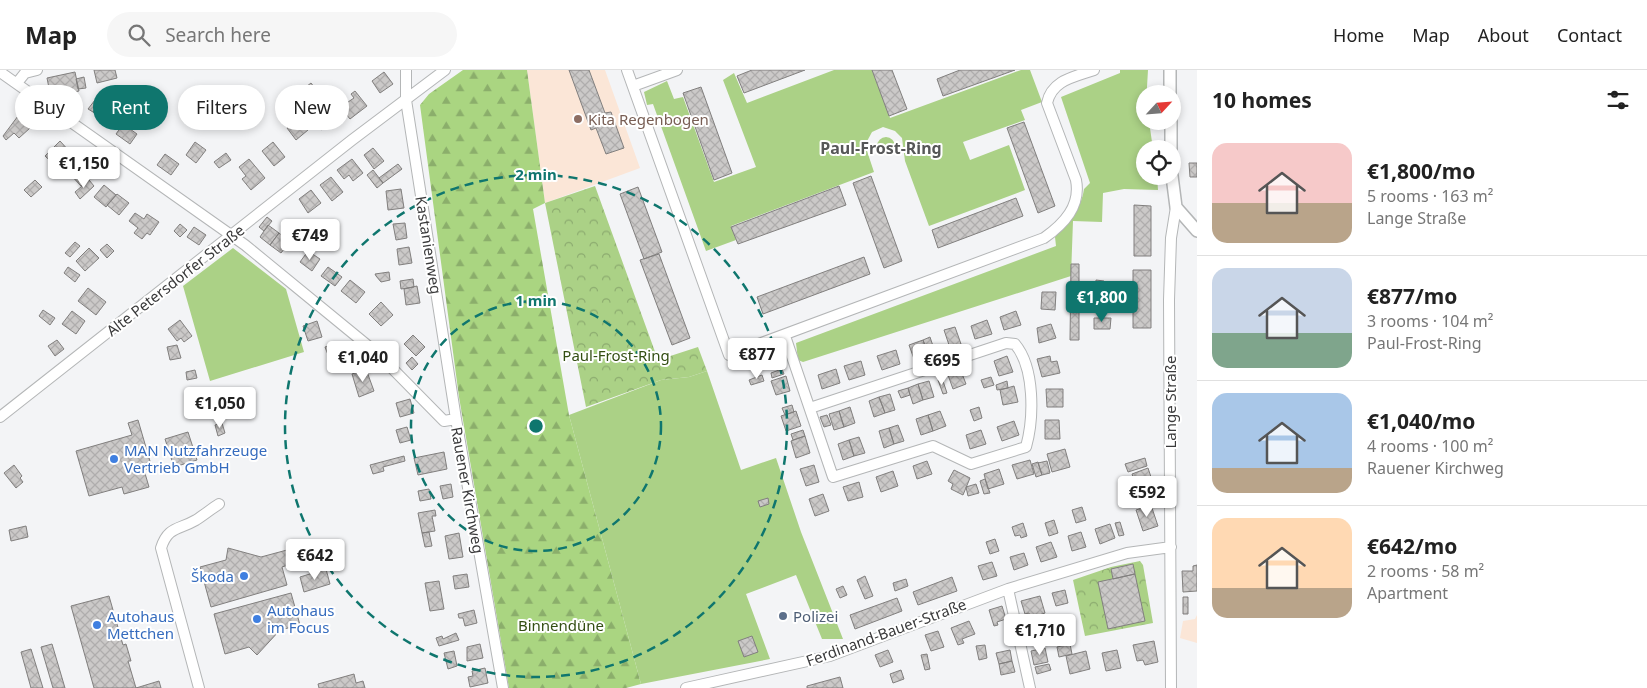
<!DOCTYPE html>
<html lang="en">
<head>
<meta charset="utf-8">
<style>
  body { margin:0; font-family:"Noto Sans",sans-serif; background:#f6f6f6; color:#222; height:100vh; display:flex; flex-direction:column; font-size:19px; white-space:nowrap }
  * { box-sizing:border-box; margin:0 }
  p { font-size:16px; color:#767676 }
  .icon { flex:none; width:28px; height:28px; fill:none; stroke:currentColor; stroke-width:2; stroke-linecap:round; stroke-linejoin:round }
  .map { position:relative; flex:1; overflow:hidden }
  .side { display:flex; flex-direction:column; background:#fff; width:450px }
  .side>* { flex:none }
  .hud { position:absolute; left:15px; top:15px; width:475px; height:45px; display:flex; gap:10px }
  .needle { width:32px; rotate:64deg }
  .buttons { position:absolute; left:1136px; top:15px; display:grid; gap:10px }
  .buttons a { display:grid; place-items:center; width:45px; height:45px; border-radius:50%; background:#fff; box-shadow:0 2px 8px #0003; font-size:25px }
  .price { position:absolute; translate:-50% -42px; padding:0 11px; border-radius:5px; background:#fff; color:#222; font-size:16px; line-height:32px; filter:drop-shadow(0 1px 2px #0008) }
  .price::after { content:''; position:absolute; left:50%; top:30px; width:15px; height:11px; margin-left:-8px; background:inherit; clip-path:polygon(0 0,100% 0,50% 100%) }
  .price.on { background:#0f766e; color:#fff }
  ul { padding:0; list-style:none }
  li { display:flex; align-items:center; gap:15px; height:125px; padding:0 15px }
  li+li { border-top:1px solid #e0e0e0 }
  li span { display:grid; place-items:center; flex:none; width:140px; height:100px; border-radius:15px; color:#555 }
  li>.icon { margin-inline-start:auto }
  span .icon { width:60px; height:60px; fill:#fffc; stroke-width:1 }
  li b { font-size:21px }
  h2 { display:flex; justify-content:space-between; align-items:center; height:60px; padding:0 15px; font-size:21px }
  .pill { padding:0 18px; border-radius:22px; background:#fff; box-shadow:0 2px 8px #0003; font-size:18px; line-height:45px }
  .pill.on { background:#0f766e; color:#fff }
  header { display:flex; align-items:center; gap:30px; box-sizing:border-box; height:70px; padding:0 25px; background:#fff; border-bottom:1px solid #e0e0e0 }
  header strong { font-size:24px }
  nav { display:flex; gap:28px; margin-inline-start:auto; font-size:18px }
  .search { width:350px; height:45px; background:#f6f6f6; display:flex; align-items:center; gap:12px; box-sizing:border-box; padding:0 18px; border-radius:28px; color:#767676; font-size:19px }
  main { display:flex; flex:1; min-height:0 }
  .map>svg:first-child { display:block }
  .education { fill:#fbe6d7 }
  .green { fill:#abd186 }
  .forest { fill:url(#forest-firs) }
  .park { fill:url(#park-crowns) }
  .building { fill:url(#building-cross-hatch); stroke:#817f7e }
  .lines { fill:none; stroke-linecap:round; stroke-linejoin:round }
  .minor-casing { stroke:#b4b6b7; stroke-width:12 }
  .tertiary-casing { stroke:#b4b6b7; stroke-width:14 }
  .minor { stroke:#fff; stroke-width:10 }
  .tertiary { stroke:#fff; stroke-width:11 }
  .ring { fill:none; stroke:#0f766e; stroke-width:2.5; stroke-dasharray:9 6 }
  .education-dot { fill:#8d6e63; stroke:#fff; stroke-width:2 }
  .shop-dot { fill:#3f7fe0; stroke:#fff; stroke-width:2 }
  .service-dot { fill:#5c6f8a; stroke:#fff; stroke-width:2 }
  .labels { text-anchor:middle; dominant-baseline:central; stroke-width:4; stroke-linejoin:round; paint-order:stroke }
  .education-label { font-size:15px; fill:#785e54; stroke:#fff; text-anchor:start }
  .street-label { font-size:15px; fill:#3a3a3b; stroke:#fff }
  .park-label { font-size:15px; fill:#334e13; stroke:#fff }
  .shop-label { font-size:15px; fill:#366cbe; stroke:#fff; text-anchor:start }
  .service-label { font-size:15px; fill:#4e5e75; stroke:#fff; text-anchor:start }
  .neighbourhood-label { font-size:16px; font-weight:bold; fill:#565758; stroke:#fff }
  .centre { fill:#0f766e; stroke:#fff; stroke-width:2.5 }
  .ring-label { font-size:15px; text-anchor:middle; font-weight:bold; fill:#0f766e; stroke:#fff; stroke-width:4; stroke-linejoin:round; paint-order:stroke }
</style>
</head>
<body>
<header>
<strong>Map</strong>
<div class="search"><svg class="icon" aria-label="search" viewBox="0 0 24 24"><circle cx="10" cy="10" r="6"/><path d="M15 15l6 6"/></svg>Search here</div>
<nav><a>Home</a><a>Map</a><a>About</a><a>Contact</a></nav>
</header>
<main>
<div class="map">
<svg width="1197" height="618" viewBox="0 0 1197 618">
  <defs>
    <pattern id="forest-firs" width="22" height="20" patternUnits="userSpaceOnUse" patternTransform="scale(1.25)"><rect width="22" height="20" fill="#aad581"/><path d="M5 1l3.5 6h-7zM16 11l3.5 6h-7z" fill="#8bae6b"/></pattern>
    <pattern id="park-crowns" width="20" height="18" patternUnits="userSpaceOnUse" patternTransform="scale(1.25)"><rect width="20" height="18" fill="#abd186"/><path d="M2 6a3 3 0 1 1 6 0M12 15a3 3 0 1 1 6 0" fill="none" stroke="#8cab6f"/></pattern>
    <pattern id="building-cross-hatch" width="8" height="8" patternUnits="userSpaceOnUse" patternTransform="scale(1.25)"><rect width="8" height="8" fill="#cbc9c8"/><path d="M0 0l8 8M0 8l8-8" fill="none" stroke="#afadad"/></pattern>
  </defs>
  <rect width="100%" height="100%" fill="#f3f4f6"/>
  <path class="education" d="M527,0h78l35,98 -95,35z
    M1197,545v28l-17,-5 3,-17 12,-2z"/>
  <path class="green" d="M834,0h38l18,48 131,-48h9l12,32 -21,8 4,10 -62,22 7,18 39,-15 16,45 -96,36 -24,-65 -3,-23 -7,-7 -12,-4 -11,5 -7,13 9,27 -143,54 5,14 -30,11 -53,-147 -6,1 -3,-13 23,-11 7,18 9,-2 31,85 42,-15 -33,-87 11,-7 13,30z
    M1120,0h28l-3,51h4l4,28h-8v27h12l1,14 -34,-1 -21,4 -1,29 -29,-1 -2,55 -268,86 -5,-2 -2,-17 260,-97 -1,-9c13,-14 26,-27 29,-48l6,-6 -29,-86 59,-24z
    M877 76a9 9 0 1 1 18 0a9 9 0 1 1-18 0Z
    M233,178l53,41 18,63 -94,29 -27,-95z
    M707,301l34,99 35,-12 25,74 42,107h-21l-26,-64 -50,19 24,65 -129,25 -72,-269 92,-35 28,-3z"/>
  <path class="forest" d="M463,0h64l18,133 -12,6 36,206 72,269 -15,4h-117l-50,-291 -39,-292 9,-11z"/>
  <path class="park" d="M595,116l63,174 40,-13 9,24 -18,6 -28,3 -75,27 -41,-204z
    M1140,491l3,4 10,58 -68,13 -12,-56 38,-13z"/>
  <path class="building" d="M94,0h21l2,8 -20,5z
    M569,0h20l16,43 6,-1 13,36 -18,6 -10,-26 -5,2z
    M752,0h53l-61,23 -7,-17z
    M872,0h20l15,39 -18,7z
    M960,0h55l-72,26 -6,-17z
    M75,2l4,19 -24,5 -5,-3 -3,-15z
    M384,2l9,12 -13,9 -8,-12z
    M84,7l2,11 -8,1 -2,-10z
    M311,13l15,20 -6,4 -8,-11 -9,6 -6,-8z
    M701,17l31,86 -18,7 -31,-87z
    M355,21l12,15 -17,13 -12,-15 4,-4 3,4 9,-6 -3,-4z
    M95,30l5,4 -7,8 -5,-3z
    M100,33l13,9 -8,10 -12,-10z
    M285,35l6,9 -8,6 -7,-9z
    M315,40l5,6 5,-4 7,10 -11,8 -12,-15z
    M18,46l12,12 -11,10 -5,-5 -8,7 -3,-4z
    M299,49l9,11 -12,10 -9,-12z
    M1024,52l31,84 -17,7 -31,-85z
    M123,54l14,10 -7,10 -14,-10z
    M60,71l10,11 -15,14 -10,-10z
    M195,72l11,8 -10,13 -10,-8z
    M273,72l12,15 -11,9 -12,-15z
    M373,78l11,13 -10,8 -10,-14z
    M226,83l5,7 -12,8 -5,-6z
    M165,84l14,10 -8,11 -14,-10z
    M249,89l16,19 -14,12 -9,-11 4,-3 -7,-9z
    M352,89l11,14 -10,8 -4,-6 -5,4 -7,-9z
    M80,93l12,13 -11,10 -12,-13z
    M1189,93h8v14h-7z
    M398,94l4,5 -19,14 -4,-5z
    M373,100l10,13 -6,5 -10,-13z
    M871,106l31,85 -18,7 -31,-85z
    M331,107l12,15 -11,9 -12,-16z
    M35,110l7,7 -11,10 -7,-7z
    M89,110l5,6 -14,13 -5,-7z
    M104,115l12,10 -10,12 -12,-10z
    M839,116l7,19 -108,39 -7,-17z
    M638,117l24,65 -18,7 -24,-65z
    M401,119l3,19 -16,2 -2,-19z
    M311,120l10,13 -13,10 -9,-14z
    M117,124l12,9 -10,12 -12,-10z
    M1016,128l7,18 -85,32 -6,-18z
    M1134,135l17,1v50h-17z
    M135,143l9,6 3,-5 12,8 -9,13 -3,-2 -5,6 -8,-6 4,-5 -9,-7z
    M267,147l5,4 -8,10 -5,-4z
    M405,153l2,15 -11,2 -3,-16z
    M180,154l7,6 -7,7 -6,-6z
    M268,155l11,8 -9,12 -10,-8z
    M194,157l12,8 -7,10 -12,-8z
    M279,163l11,9 -9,11 -11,-8z
    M320,165l6,5 -7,7 -6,-5z
    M294,166l5,4 -8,10 -4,-3z
    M75,172l5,4 -10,11 -5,-4z
    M107,174l7,7 -7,7 -7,-8z
    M409,177l3,16 -13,2 -2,-16z
    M89,178l10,10 -14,13 -9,-10z
    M308,181l12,8 -8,12 -12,-9z
    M659,184l31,84 -18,7 -32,-85z
    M864,187l6,17 -107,40 -6,-17z
    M1071,194h8v76h-9z
    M68,197l12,8 -5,7 -11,-9z
    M328,197l14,10 -7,9 -14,-10z
    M1133,200h18v58h-18z
    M389,202l1,8 -9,2 -5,-6 -1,-2z
    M413,209l1,8 -13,2 -1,-8z
    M350,210l15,12 -9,11 -15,-12z
    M1096,210l8,1 -1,29h-8z
    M417,216l3,17 -14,2 -2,-16z
    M88,218l18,14 -10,13 -18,-14z
    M1042,222h14l-1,18 -14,-1z
    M381,232l12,13 -12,11 -12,-12z
    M43,240l12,8 -5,7 -11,-9z
    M72,241l13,10 -9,13 -14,-10z
    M1016,241l5,14 -17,5 -4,-13z
    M1094,248h17l-1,11h-16z
    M180,250l12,16 -8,6 -3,-4 -4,3 -9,-12z
    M987,250l5,14 -17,5 -4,-13z
    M317,251l5,16 -14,4 -5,-15z
    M1051,254l5,14 -17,5 -2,-15z
    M955,257l6,17 -11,4 -6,-18z
    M413,265l12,12 -9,9 -12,-12z
    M930,267l5,15 -7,2 -5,-14z
    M57,270l7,9 -9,7 -7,-10z
    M923,270l5,14 -14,5 -5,-14z
    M339,272l7,21 -13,5 -8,-21z
    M177,275l4,13 -11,2 -3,-13z
    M896,280l4,14 -18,6 -5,-14z
    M1007,286l6,16 -14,4 -5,-15z
    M1050,286l1,6 6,-1 3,12 -18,4 -5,-18z
    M412,287l6,7 -6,6 -6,-7z
    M861,291l4,14 -16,5 -5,-14z
    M366,299l8,22 -15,6 -7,-23z
    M782,299l2,5 -12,4 -1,-5z
    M836,299l4,14 -18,6 -4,-14z
    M195,300l2,8 -10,2 -1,-8z
    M961,301l5,13 -13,5 -5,-14z
    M762,305l2,6 -13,4 -2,-5z
    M786,306l4,15 -14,4 -5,-14z
    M991,307l3,8 -10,3 -3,-8z
    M942,308l5,15 -4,1 -5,-14z
    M929,311l5,16 -11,3 -5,-16z
    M1007,311l1,7 -11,2 -1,-5z
    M918,314l5,16 -10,4 -5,-16z
    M1014,316l4,16 -15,3 -3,-15z
    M908,318l2,7 -9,3 -3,-7z
    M1046,319h17v18h-16z
    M890,324l5,16 -10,3 -6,-16z
    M879,327l6,16 -11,4 -5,-16z
    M410,329l4,14 -14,4 -4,-14z
    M792,335l2,7 -9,3 -3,-7z
    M850,337l5,16 -11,4 -5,-16z
    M979,337l3,11 -8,3 -4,-11z
    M796,341l5,15 -15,5 -5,-15z
    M839,341l5,16 -10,3 -5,-16z
    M940,341l6,15 -13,5 -5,-16z
    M827,345l4,10 -7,2 -4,-10z
    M928,345l5,16 -12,4 -5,-16z
    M138,350l14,48 -8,2 5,17 -25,7 -2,-7 -33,9 -13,-45 56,-16 -4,-12z
    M1045,350h14l1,19h-15z
    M1014,351l5,14 -17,6 -5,-14z
    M222,353l3,10 -7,3 -3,-11z
    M898,355l6,16 -10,3 -5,-16z
    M407,357l4,13 -11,3 -4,-13z
    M889,358l5,16 -10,4 -5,-17z
    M803,360l2,6 -12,4 -2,-6z
    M981,360l5,14 -16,5 -4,-14z
    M188,362l9,28 -23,7 -9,-28z
    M805,366l5,17 -14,5 -5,-17z
    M859,367l6,16 -11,3 -5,-16z
    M849,370l5,16 -11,4 -5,-16z
    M1065,379l5,18 -18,5 -5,-18z
    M444,382l3,17 -29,6 -4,-17z
    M404,386l1,5 -22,6 1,4 -11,3 -3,-9z
    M1145,388l2,8 -19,6 -3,-8z
    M1030,390l4,14 -17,5 -5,-14z
    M927,391l5,13 -15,5 -4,-13z
    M1047,391l3,12 -8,2 -4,-12z
    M1038,392l4,13 -6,2 -4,-13z
    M14,395l8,11 -2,2 3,4 -7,6 -12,-15z
    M814,395l5,17 -13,4 -6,-17z
    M1148,398l5,15 -16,6 -5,-15z
    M999,399l5,15 -16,5 -4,-15z
    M954,400l16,8 -7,17 -12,-6 2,-5 -5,-3z
    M893,401l5,15 -17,6 -5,-15z
    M985,409l5,14 -6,1 -4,-13z
    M859,412l4,15 -15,4 -5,-14z
    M451,414l2,13 -10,2 -3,-13z
    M976,414l3,9 -11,3 -2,-9z
    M429,419l2,10 -11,2 -2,-10z
    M823,424l6,17 -14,5 -6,-17z
    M1144,426l3,8 -7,3 -3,-8z
    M768,428l1,6 -9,3 -2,-6z
    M1151,435l7,21 -15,5 -7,-21z
    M1082,437l4,13 -10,3 -4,-13z
    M435,440l1,6h-4l3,15 -13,2 -4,-20z
    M1054,450l4,13 -9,3 -4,-13z
    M1120,452l4,13 -5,1 -4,-13z
    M1023,453l4,13 -6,2 -1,-3 -5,1 -3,-9z
    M1110,454l5,14 -15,6 -5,-15z
    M26,456l2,11 -17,4 -2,-11z
    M429,462l3,14 -7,1 -3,-14z
    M1081,462l5,15 -14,4 -4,-15z
    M459,463l4,24 -14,2 -4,-23z
    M995,469l4,12 -9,3 -4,-12z
    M1051,472l6,15 -16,5 -5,-15z
    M228,478l33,9 26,-7 4,14 -9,3 5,18 -76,22 -11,-40 26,-7z
    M1024,483l4,12 -14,5 -4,-13z
    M992,492l5,14 -14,4 -5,-14z
    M1133,494l2,10 -22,5 -2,-10z
    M1197,495v26l-14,1 -1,-21h11v-5z
    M326,499l4,15 -26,8 -4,-15z
    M467,504l2,13 -14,2 -2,-13z
    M1135,504l10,47 -37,8 -10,-47z
    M865,506l8,20 -8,3 -8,-19z
    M952,507l5,14 -39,14 -5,-13z
    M906,509l2,7 -13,5 -2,-8z
    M439,511l5,28 -14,2 -5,-28z
    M843,516l4,9 -7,3 -4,-9z
    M1065,520l3,13 -12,3 -4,-13z
    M291,523l9,32 -20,5 -23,25 -8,-8 -24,7 -11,-40z
    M109,526l14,49 3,-1 5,17h-3l8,27h-42l-23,-82z
    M1040,526l5,17 -15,5 -1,-5 -4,1 -4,-13z
    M1183,527h5v17h-5z
    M897,528l5,13 -47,18 -5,-14z
    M1002,536l4,13 -9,3 1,3 -4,1 -5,-16z
    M474,540l3,13 -12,3 -2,-8h-4l-1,-4z
    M969,551l6,13 -13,5 2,4 -6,2 -7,-17z
    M1037,556l2,8 -11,2 -2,-8z
    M938,561l6,16 -13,4 -6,-16z
    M456,563l3,7 -20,6 -3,-8 6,-2 1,3z
    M752,566l6,16 -14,5 -6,-16z
    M1154,571l4,21 -13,3 -2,-5 -6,1 -4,-16z
    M52,574l13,44h-12l-12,-41z
    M480,574l3,14 -16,3v-14z
    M1070,574l2,10 -13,3 -2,-10z
    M985,575l2,13 -8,2 -3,-14z
    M1045,578l3,14 -14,3 -3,-14z
    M31,579l12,39h-12l-10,-36z
    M888,580l5,12 -13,5 -5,-12z
    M1010,580l2,11 -13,3 -3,-11z
    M1117,580l4,18 -15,3 -4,-18z
    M454,581l3,15 -9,3 -4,-16z
    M1086,581l4,18 -20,5 -4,-18z
    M927,584l3,15 -5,1 -4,-15z
    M1012,591l3,11 -14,3 -2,-11z
    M1049,594l2,6 -14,4 -2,-7z
    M485,598l3,15 -18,4 -2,-10 5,-1 -1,-5z
    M901,600l3,9 -11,4 -3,-9z
    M354,604l2,9 7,-2 2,7h-46l-1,-4z
    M840,607l3,11h-36v-2z
    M159,611l2,7h-25z"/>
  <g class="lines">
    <g class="minor-casing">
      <path id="minor" d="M406,0v30l50,319 47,269
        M627,0l102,285 315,-117c20,-14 37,-32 32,-58l-29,-77c5,-23 27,-26 47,-33
        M0,2l245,173 133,109 66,67 12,-2
        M17,13l8,-10 12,-3
        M633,16l44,-16
        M785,266l48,141 100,-31 38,18 55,-17c8,-29 9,-79 -11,-103l-9,-1 -196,65
        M0,347l352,-277 93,-70
        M1008,519l22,99
        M199,618l-38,-140c7,-22 18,-18 35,-28 8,-5 15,-11 23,-16
        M686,618l144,-32 178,-67 119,-36 44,-6
        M1171,618l-2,-388 2,-62 5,-31"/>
    </g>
    <g class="tertiary-casing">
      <path id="tertiary" d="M1170,0v24
        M1171,51v28
        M1172,106l4,31 21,24"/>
    </g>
    <use href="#minor" class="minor"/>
    <use href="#tertiary" class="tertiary"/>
  </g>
  <g class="ring">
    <circle cx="536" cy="356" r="125"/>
    <circle cx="536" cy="356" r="251"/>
  </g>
  <circle class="education-dot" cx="578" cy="49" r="5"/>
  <g class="shop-dot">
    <circle cx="114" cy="389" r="5"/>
    <circle cx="244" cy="506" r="5"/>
    <circle cx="257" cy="549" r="5"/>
    <circle cx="97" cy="555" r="5"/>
  </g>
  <circle class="service-dot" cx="783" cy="546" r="5"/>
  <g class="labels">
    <g class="education-label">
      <text x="588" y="49">Kita Regenbogen</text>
    </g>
    <g class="street-label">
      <text transform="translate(429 175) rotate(81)">Kastanienweg</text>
      <text transform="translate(175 210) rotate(-38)">Alte Petersdorfer Straße</text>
      <text transform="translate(1170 332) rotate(-90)">Lange Straße</text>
      <text transform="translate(468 420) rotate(80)">Rauener Kirchweg</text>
      <text transform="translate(886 562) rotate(-20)">Ferdinand-Bauer-Straße</text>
    </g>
    <g class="park-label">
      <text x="616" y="285">Paul-Frost-Ring</text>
      <text x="561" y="555">Binnendüne</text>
    </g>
    <g class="shop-label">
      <text x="124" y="380">MAN Nutzfahrzeuge<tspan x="124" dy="17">Vertrieb GmbH</tspan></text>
      <text x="234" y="506" text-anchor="end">Škoda</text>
      <text x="267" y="540">Autohaus<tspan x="267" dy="17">im Focus</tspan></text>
      <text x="107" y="546">Autohaus<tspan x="107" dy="17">Mettchen</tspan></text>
    </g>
    <g class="service-label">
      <text x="793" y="546">Polizei</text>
    </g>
    <g class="neighbourhood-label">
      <text x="881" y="78">Paul-Frost-Ring</text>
    </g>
  </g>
  <circle cx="536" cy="356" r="8" class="centre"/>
  <g class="ring-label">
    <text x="536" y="110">2 min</text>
    <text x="536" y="236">1 min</text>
  </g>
</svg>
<div class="buttons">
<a><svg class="needle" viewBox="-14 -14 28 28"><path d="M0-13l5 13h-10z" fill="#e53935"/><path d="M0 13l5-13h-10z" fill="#767676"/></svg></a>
<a><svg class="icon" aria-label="locate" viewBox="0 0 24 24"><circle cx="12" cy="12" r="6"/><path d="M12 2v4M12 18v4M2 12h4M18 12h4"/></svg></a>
</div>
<b class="price" style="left:84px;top:119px">€1,150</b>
<b class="price" style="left:310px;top:191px">€749</b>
<b class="price on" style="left:1102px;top:253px">€1,800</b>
<b class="price" style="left:757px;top:310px">€877</b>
<b class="price" style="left:363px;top:313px">€1,040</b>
<b class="price" style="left:942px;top:316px">€695</b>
<b class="price" style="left:220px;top:359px">€1,050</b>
<b class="price" style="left:1147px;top:448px">€592</b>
<b class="price" style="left:315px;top:511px">€642</b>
<b class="price" style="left:1040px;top:586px">€1,710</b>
<div class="hud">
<a class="pill">Buy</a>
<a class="pill on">Rent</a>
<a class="pill">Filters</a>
<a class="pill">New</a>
</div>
</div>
<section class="side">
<h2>10 homes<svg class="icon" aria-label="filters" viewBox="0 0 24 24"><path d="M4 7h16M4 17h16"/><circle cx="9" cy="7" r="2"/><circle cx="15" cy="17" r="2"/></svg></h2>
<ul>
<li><span style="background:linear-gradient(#f6c9c9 60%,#b9a48a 0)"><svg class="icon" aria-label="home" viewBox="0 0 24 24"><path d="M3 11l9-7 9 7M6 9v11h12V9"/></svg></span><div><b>€1,800/mo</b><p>5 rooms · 163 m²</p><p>Lange Straße</p></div></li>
<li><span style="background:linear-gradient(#c9d6e8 65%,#7fa58c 0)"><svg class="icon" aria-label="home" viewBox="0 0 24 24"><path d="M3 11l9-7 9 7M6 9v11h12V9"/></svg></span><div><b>€877/mo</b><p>3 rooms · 104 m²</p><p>Paul-Frost-Ring</p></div></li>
<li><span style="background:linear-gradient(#a9c7e8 75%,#b9a48a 0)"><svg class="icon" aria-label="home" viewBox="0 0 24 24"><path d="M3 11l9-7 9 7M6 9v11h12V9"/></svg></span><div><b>€1,040/mo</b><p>4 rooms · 100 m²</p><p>Rauener Kirchweg</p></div></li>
<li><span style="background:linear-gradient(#ffd9b3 70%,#b9a48a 0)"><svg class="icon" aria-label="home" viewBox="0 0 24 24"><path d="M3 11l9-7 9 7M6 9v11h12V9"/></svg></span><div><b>€642/mo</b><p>2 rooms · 58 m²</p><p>Apartment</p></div></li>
</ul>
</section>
</main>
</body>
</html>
